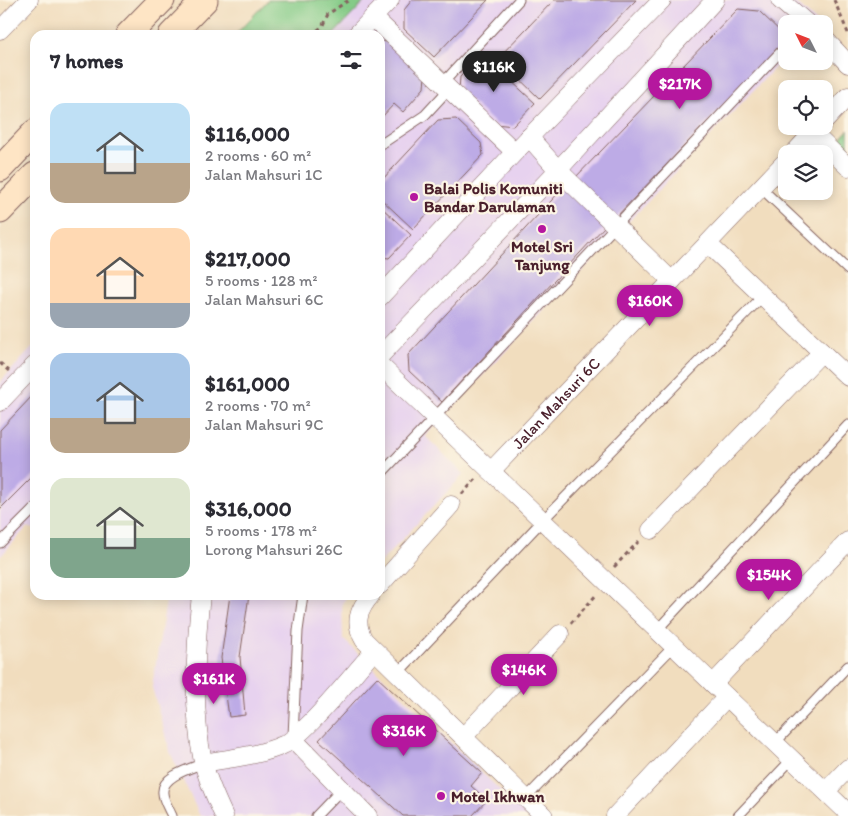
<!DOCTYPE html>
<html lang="en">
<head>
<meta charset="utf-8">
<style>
  body { margin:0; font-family:Itim,sans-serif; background:#f7f7f7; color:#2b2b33; height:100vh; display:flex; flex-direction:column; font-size:19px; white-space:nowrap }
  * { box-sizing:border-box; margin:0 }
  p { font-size:16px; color:#7c7c81 }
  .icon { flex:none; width:28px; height:28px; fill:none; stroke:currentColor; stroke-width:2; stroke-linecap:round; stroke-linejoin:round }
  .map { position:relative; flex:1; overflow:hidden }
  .side { position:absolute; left:30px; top:30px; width:355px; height:570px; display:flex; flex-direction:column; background:#fff; border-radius:15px; box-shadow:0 2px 12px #0003 }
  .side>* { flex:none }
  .needle { width:32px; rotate:312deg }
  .buttons { position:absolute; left:778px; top:15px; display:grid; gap:10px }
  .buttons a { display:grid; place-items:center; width:55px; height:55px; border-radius:10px; background:#fff; box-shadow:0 2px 12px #0003; font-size:25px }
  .price { position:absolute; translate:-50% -42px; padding:0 11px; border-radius:18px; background:#b5179e; color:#fff; font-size:16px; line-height:32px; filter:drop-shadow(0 1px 2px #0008) }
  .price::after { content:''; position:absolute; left:50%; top:30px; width:15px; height:11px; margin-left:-8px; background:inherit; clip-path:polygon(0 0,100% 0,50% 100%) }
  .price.on { background:#222; color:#fff }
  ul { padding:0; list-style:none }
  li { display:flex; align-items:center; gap:15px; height:125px; padding:0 20px }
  li span { display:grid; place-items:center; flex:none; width:140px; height:100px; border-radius:15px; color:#555 }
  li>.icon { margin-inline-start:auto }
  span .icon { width:60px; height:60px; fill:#fffc; stroke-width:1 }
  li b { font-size:21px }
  h2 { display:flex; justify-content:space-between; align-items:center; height:60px; padding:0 20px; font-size:21px }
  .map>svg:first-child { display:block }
  .built { fill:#e7d2ef }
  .green { fill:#84cb87; stroke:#677559 }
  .building { fill:#bdabe6 }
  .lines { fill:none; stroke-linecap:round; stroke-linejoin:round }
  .service-casing { stroke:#84625e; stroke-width:11 }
  .minor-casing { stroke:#84625e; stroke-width:19 }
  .secondary-casing { stroke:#84625e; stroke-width:27 }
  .path { stroke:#84625e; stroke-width:3; stroke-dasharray:4 4; stroke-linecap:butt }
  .service { stroke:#fff; stroke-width:9 }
  .minor { stroke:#fff; stroke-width:18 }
  .secondary { stroke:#fee5c5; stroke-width:25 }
  .poi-dot { fill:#b5179e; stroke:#fcf5e5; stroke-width:2 }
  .labels { text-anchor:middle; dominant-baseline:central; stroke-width:4.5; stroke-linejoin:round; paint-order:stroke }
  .poi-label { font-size:16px; font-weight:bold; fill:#4a1f2b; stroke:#fcf5e5; text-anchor:start }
  .street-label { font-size:16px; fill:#4a1f2b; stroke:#fcf5e5 }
</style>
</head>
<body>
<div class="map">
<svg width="848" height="816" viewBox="0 0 848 816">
  <rect width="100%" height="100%" fill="#fcf5e5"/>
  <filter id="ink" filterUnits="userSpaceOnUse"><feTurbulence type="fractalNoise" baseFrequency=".02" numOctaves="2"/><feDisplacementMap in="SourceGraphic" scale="10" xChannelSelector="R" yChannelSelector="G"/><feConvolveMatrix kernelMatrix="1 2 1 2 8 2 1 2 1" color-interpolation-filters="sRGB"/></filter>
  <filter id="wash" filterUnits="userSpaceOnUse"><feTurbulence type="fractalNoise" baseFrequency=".0096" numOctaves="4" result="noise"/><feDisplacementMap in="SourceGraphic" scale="20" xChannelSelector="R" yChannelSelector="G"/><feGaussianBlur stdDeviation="1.12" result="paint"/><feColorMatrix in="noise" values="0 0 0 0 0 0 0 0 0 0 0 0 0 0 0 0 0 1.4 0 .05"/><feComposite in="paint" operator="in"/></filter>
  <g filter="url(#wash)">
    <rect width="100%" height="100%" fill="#f1ddbe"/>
    <path class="built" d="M366,0h427l25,23 -32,1v32l-361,380 39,38 -84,89v-528h-47z
      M35,345v184l-8,-2 -27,30v-175z
      M167,595h182l-7,8 1,36 184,177h-327l-30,-64 -18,-65z"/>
    <path class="green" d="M268,0h98l-33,35h-98z
      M848,130v26l-13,-12z"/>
    <g id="blocks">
      <path class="building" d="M412,0h76l-54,57 -30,-28v-19z
        M554,0h82l-96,99 -42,-41z
        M738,9l21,2 27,26v3l-172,179 -41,-39z
        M380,41l7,1 38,34 -1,12 -21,24 -9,-8 -14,15z
        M482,54l53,49 -22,23 -17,-2 -37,-34 1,-13z
        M456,119l25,24 2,12 -70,74 -33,-31v-16l58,-62z
        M564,187l41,39 -163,176 -33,-31 -1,-16z
        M380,206l31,29 -22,23 -9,-1z
        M35,393v81l-35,35v-79z
        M230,595h19l-9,62 5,58 -16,2 -8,-59z
        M377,677l105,96 -11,13 16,14 -15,16h-69l-84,-76z"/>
    </g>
  </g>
  <g filter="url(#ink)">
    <use href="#blocks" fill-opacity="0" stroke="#84625e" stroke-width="1"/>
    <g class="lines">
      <g class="service-casing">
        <path id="service" d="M443,83l76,-83
          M380,145l45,-30 24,-26
          M761,188l87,82
          M380,475l406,-429
          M0,543l35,-35
          M657,630l191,-205
          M398,673l144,-152 221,-225
          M293,736l5,-105 5,-36
          M775,743l73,-77
          M526,798l148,-152
          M172,816c-3,-7 -9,-16 -9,-23 -2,-17 29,-25 41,-30
          M316,816l26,-27
          M738,816l54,-57"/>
      </g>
      <g class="minor-casing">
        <g id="minor">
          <path d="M780,0l28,24"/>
          <path d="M373,17l142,135"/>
          <path d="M0,30l29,-30"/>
          <path d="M356,35l34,-35"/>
          <path d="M824,38l24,26"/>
          <path d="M824,122l24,-26"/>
          <path d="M813,133l35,34"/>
          <path d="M529,137l29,33 114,111"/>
          <path d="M793,154l26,-28"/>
          <path d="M708,244l140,133"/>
          <path d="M380,297l135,-145 147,-152"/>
          <path d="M380,356l178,-186 157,-170"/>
          <path d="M380,365l468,448"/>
          <path d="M0,402l35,-37"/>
          <path id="s1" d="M491,471l295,-310"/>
          <path d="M651,530l171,-178"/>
          <path d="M380,585l71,-80"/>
          <path d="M201,595c-6,53 -9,115 2,167 5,19 13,37 21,54"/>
          <path d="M371,595c-13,15 -17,28 -7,45l180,176"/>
          <path d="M713,684l135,-143"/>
          <path d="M464,736l96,-102"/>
          <path d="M293,739l75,77"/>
          <path d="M204,763c25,-5 55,-7 79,-18 21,-9 66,-66 84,-86"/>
          <path d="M826,791l22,-23"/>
          <path d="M615,816l112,-119"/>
        </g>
      </g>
      <g class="secondary-casing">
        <path id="secondary" d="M128,35l34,-35
          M171,35l34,-35
          M0,169l35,-37
          M0,211l35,-36"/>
      </g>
      <path class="path" d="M834,0l14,33
        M311,35l11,-8 6,-13 21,-14
        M0,363l9,8
        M462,494l14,-15
        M614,567l25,-26
        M571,623l26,-29"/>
      <use href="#service" class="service"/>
      <use href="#minor" class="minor"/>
      <use href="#secondary" class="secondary"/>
    </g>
  </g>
  <g class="poi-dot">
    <circle cx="414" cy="197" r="5"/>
    <circle cx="542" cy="229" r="5"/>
    <circle cx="441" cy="796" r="5"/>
  </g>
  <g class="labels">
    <g class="poi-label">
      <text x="424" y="188">Balai Polis Komuniti<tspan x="424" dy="18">Bandar Darulaman</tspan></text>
      <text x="542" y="246" text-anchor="middle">Motel Sri<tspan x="542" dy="18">Tanjung</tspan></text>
      <text x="451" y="796">Motel Ikhwan</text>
    </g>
    <g class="street-label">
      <text stroke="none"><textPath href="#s1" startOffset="94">Jalan Mahsuri 6C</textPath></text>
    </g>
  </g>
</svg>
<div class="buttons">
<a><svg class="needle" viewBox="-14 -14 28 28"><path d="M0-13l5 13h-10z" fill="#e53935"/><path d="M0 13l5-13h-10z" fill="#7c7c81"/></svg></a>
<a><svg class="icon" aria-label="locate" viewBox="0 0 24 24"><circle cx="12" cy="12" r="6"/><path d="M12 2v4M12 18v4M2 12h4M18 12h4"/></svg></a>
<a><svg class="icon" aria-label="layers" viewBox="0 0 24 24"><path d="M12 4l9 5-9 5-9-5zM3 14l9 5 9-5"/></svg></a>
</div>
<b class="price on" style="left:494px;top:93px">$116K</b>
<b class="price" style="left:680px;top:110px">$217K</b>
<b class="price" style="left:650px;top:327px">$160K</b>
<b class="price" style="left:769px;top:601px">$154K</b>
<b class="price" style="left:524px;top:696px">$146K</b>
<b class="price" style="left:214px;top:705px">$161K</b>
<b class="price" style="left:404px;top:757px">$316K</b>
<section class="side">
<h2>7 homes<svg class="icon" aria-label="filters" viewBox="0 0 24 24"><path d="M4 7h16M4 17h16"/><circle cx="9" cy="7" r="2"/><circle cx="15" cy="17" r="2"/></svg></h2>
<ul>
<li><span style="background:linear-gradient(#bfe0f5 60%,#b9a48a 0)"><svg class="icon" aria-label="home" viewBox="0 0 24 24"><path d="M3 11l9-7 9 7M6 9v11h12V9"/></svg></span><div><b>$116,000</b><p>2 rooms · 60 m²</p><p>Jalan Mahsuri 1C</p></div></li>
<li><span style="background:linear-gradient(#ffd9b3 75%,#9aa5b1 0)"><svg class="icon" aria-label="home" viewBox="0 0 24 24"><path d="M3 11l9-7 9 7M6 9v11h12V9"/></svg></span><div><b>$217,000</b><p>5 rooms · 128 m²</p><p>Jalan Mahsuri 6C</p></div></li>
<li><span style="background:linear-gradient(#a9c7e8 65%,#b9a48a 0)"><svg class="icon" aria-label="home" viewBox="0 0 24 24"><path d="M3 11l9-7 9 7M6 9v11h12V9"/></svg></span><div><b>$161,000</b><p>2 rooms · 70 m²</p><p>Jalan Mahsuri 9C</p></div></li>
<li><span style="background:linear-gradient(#dfe7d0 60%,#7fa58c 0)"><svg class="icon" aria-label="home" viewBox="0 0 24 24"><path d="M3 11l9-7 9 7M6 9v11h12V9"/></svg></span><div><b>$316,000</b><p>5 rooms · 178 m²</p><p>Lorong Mahsuri 26C</p></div></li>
</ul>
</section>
</div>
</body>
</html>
